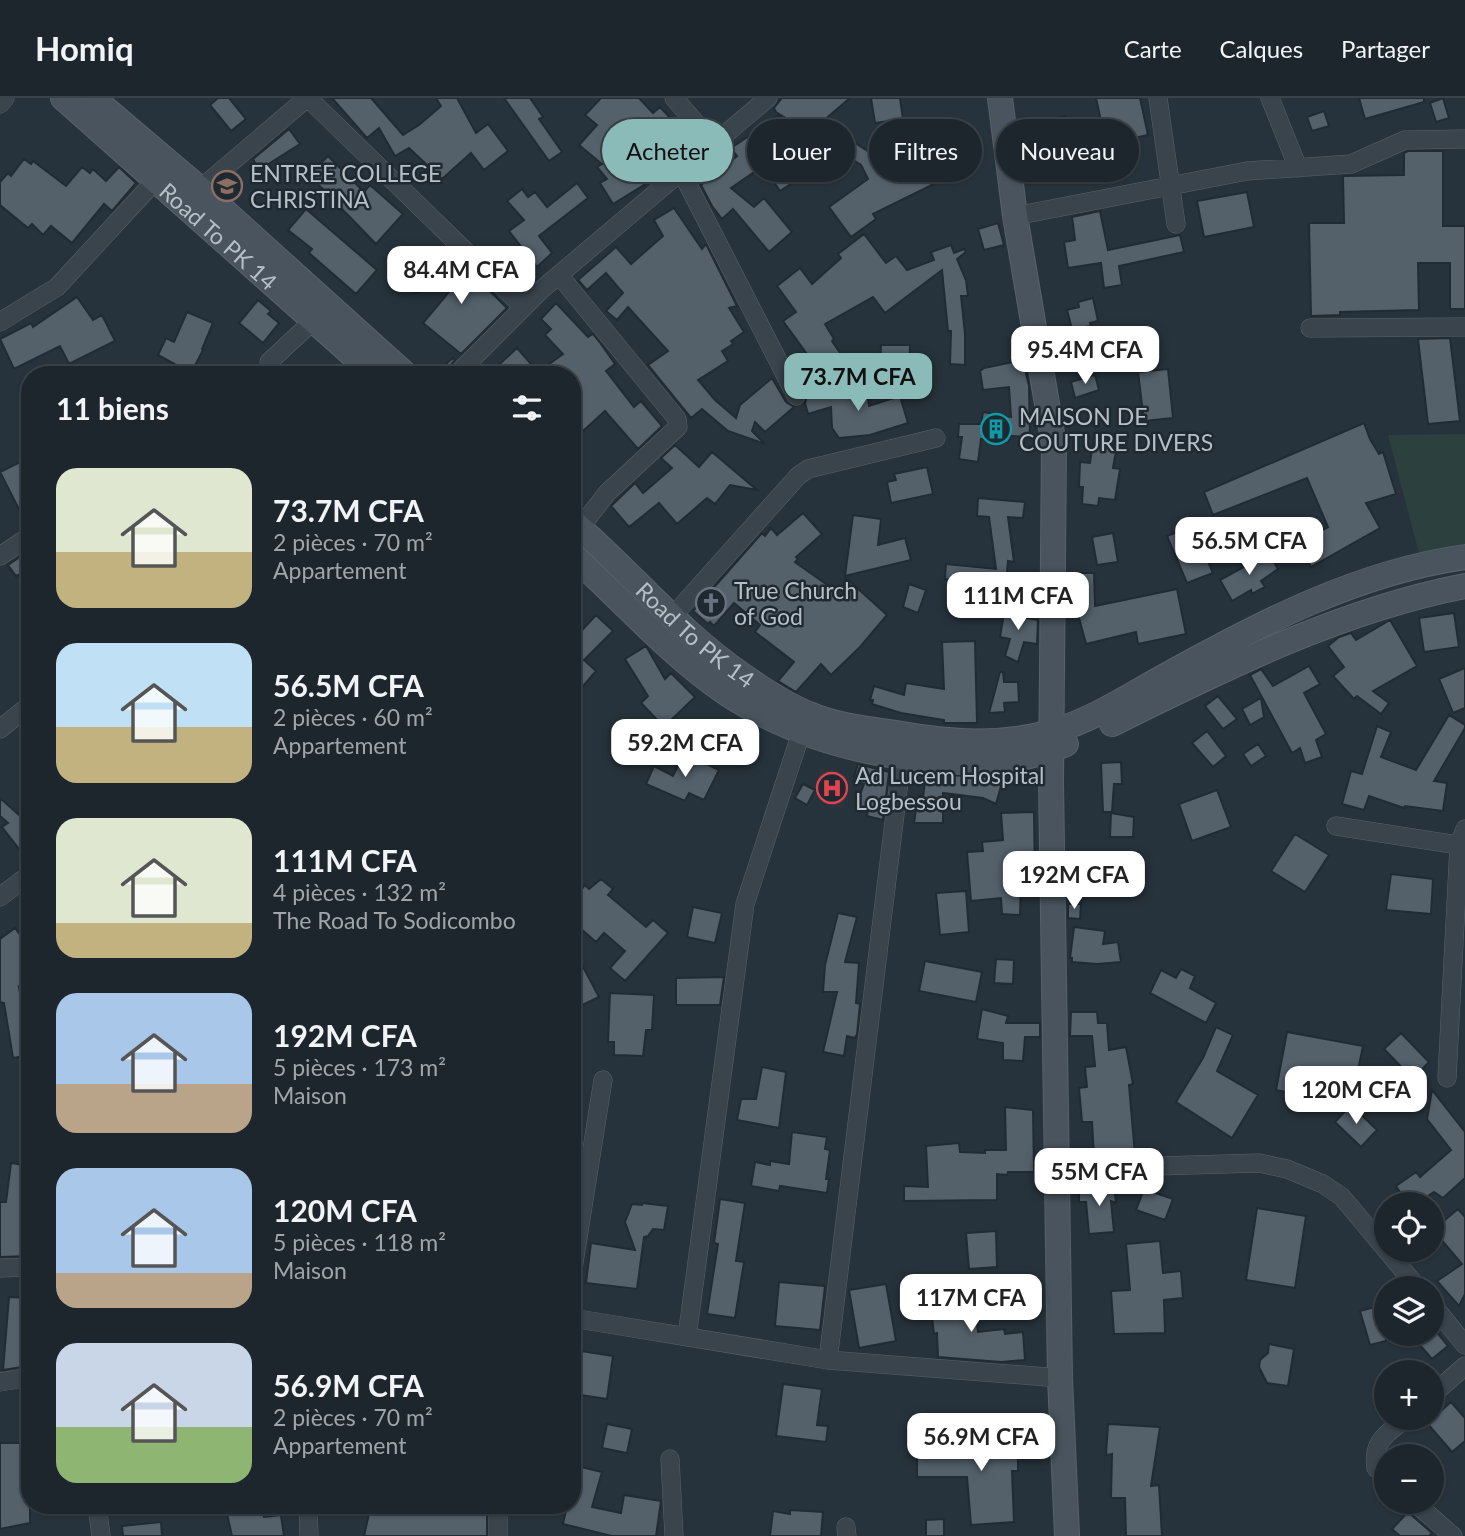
<!DOCTYPE html>
<html lang="fr">
<head>
<meta charset="utf-8">
<style>
  body { margin:0; font-family:Lato,sans-serif; background:#252e35; color:#f1f3f6; height:100vh; display:flex; flex-direction:column; font-size:26px; white-space:nowrap }
  * { box-sizing:border-box; margin:0 }
  p { font-size:23px; color:#a0a5aa }
  .icon { flex:none; width:38px; height:38px; fill:none; stroke:currentColor; stroke-width:2; stroke-linecap:round; stroke-linejoin:round }
  .map { position:relative; flex:1; overflow:hidden }
  .sheet { position:absolute; left:21px; top:268px; width:560px; height:1148px; display:flex; flex-direction:column; background:#1d262d; border-radius:28px; box-shadow:0 2px 5px #0004,0 0 0 2px #3b4349 }
  .sheet>* { flex:none }
  .guide { position:absolute; left:602px; top:21px; width:665px; height:63px; display:flex; gap:14px }
  .controls { position:absolute; left:1374px; top:1094px; display:grid; gap:14px }
  .controls a { display:grid; place-items:center; width:70px; height:70px; border-radius:50%; background:#1d262d; box-shadow:0 2px 5px #0004,0 0 0 2px #3b4349; font-size:35px }
  .price { position:absolute; translate:-50% -60px; padding:0 16px; border-radius:14px; background:#fff; color:#222; font-size:23px; line-height:46px; filter:drop-shadow(0 2px 4px #0008) }
  .price::after { content:''; position:absolute; left:50%; top:42px; width:21px; height:16px; margin-left:-10px; background:inherit; clip-path:polygon(0 0,100% 0,50% 100%) }
  .price.on { background:#8bbbb9; color:#111 }
  ul { padding:0; list-style:none }
  li { display:flex; align-items:center; gap:21px; height:175px; padding:0 35px }
  li span { display:grid; place-items:center; flex:none; width:196px; height:140px; border-radius:21px; color:#555 }
  li>.icon { margin-inline-start:auto }
  span .icon { width:84px; height:84px; fill:#fffc; stroke-width:1 }
  li b { font-size:30px }
  h2 { display:flex; justify-content:space-between; align-items:center; height:84px; padding:0 35px; font-size:30px }
  .chip { padding:0 24px; border-radius:32px; background:#1d262d; box-shadow:0 2px 5px #0004,0 0 0 2px #3b4349; font-size:24px; line-height:63px }
  .chip.on { background:#8bbbb9; color:#111 }
  header { display:flex; align-items:center; gap:42px; box-sizing:border-box; height:98px; padding:0 35px; background:#1d262d; border-bottom:2px solid #3b4349 }
  header strong { font-size:33px }
  nav { display:flex; gap:38px; margin-inline-start:auto; font-size:24px }
  .map>svg:first-child { display:block }
  .medical { fill:#32323e }
  .green { fill:#2c413e }
  .building { fill:#54616b; stroke:#212b33; stroke-width:2 }
  .lines { fill:none; stroke-linecap:round; stroke-linejoin:round }
  .minor-casing { stroke:#58626a; stroke-width:19 }
  .secondary-casing { stroke:#58626a; stroke-width:26 }
  .minor { stroke:#3a444c; stroke-width:18 }
  .secondary { stroke:#49545e; stroke-width:24 }
  .labels { text-anchor:middle; dominant-baseline:central; stroke-width:5; stroke-linejoin:round; paint-order:stroke }
  .poi-label { font-size:23px; fill:#b6bfc7; stroke:#1f2931; text-anchor:start }
  .street-label { font-size:23px; fill:#b6bfc7; stroke:#1f2931 }
</style>
</head>
<body>
<header>
<strong>Homiq</strong>
<nav><a>Carte</a><a>Calques</a><a>Partager</a></nav>
</header>
<div class="map">
<svg width="1465" height="1438" viewBox="0 0 1465 1438">
  <rect width="100%" height="100%" fill="#27333c"/>
  <path class="medical" d="M821,671l25,7 -4,17 5,2 -5,13 -19,-5 4,-13 -12,-3z"/>
  <path class="green" d="M1465,336v110l-46,9 -31,-118z"/>
  <path class="building" d="M218,0h11l17,21 -15,12 -21,-26z
    M332,0h39l32,37 16,-10 22,-19 -5,-8h21l19,35 12,-9 20,27 -24,19 -13,-17 -29,26 -33,-31 -14,8 -16,-28 -12,10z
    M504,0h26l13,19 -4,2 23,33 -13,9z
    M601,0h38l14,15 7,-6 15,16 -19,19 12,13 -23,23 2,5 -34,21 -13,-21 7,-4 -10,-12 5,-3 -23,-19 18,-20 -12,-10z
    M782,0h68l-28,24 60,38 29,-15 21,40 -59,29 3,5 -25,18 -22,-30 39,-28 -7,-14 -85,-53 -2,-4z
    M871,0h29l3,21 -28,4z
    M1096,0h44l8,37 -42,9z
    M1359,0h65v4l-59,17z
    M1443,0l6,20 -13,4 -6,-19z
    M1324,13l5,15 -17,5 -5,-14z
    M778,17l42,50 -40,26 -17,-25 -32,22 23,19 10,-9 28,34 -23,20 -36,-43 -11,10 -10,-13 -11,-21 36,-29 -6,-8 18,-12 2,4z
    M1066,18l7,34 -34,8 -7,-34z
    M289,31l11,15 -41,26 -6,-11z
    M1408,53h35v75h22v83h-15v-46h-32l1,47 -79,2v3l-29,1 -2,-93h35l-1,-47 61,-1v-22z
    M328,58l36,36 6,-7 33,29 -27,30 -67,-69z
    M24,61l7,5 2,-3 33,25 16,-19 8,6 3,-4 13,12 13,-14 17,16 -24,28 -8,-7 -32,39 -21,-17 -8,9 -11,-11 -4,4 -28,-23v-23l8,-9 3,3z
    M577,85l11,15 -49,38 13,17 -15,14 -28,-36 15,-11 -17,-19 15,-12 6,8 7,-5 12,15z
    M1247,94l7,35 -50,10 -7,-36z
    M674,110l28,41 4,-5 31,62 -8,2 15,24 -13,9 2,3 -11,7 6,10 -30,19 17,20 21,18 4,-13 32,-27 14,24 8,5 -29,25 -10,-10 -3,9 13,13 -37,-13 -26,-22 -11,9 -43,-53 20,-14 -40,-44 -11,13 -11,-9 17,-18 -17,-20 -19,17 -9,-10 38,-33 15,17 32,-28 -9,-16z
    M306,111l71,61 -21,24 -47,-41 3,-4 -24,-19z
    M1100,113l8,39 72,-15 4,17 -65,14 3,19 -18,3 -3,-25 -33,5 -4,-26 11,-2 -3,-23z
    M998,125l6,22 -20,5 -6,-21z
    M864,136l22,29 10,-7 11,14 27,-10 -3,-8 20,-7 3,8 10,-4 2,3 -9,7 9,21 2,16h-7l4,38v31l-15,-1 1,-33h-3l-6,-61 -57,43 -12,-16 -48,27 9,15 -2,2 13,19 -22,16 -40,-55 13,-9 -19,-26 23,-18 12,16 29,-26 -3,-4z
    M452,156l55,54 -46,46 -38,-31 31,-37 -39,7z
    M77,199l16,23 9,-5 13,26 -46,23 -9,-18 -46,23 -14,-30 31,-16 2,4z
    M1093,200l5,23 -8,2 1,3 -19,3 -5,-19 12,-3 -1,-5z
    M258,202l13,11 -3,3 11,9 -16,20 -24,-20z
    M556,205l32,34 5,-3 8,10 14,20 -9,7 28,36 7,-6 21,25 -24,23 -33,-38 -33,30v-19l5,-5 -5,-5v-38h-83l28,-26 21,24 25,-18 -18,-19 6,-6 -10,-10z
    M187,214l26,11 -11,26 1,1 -12,23 -33,-18 8,-17 8,4z
    M1450,240l10,83 -32,3 -10,-85z
    M881,247h29l-1,26 -29,-1z
    M453,260l2,2 -6,7 -3,7h-12z
    M1023,262l6,26 1,51 -19,-1 -3,7 -27,-4 -3,23 -19,-3 3,-22h-4l1,-13h22l2,-12 28,5 -2,-30 -26,3 -3,-19 4,-3z
    M1168,271l5,49 -29,3 -6,-49z
    M1095,277l4,15 -24,8 -4,-16z
    M867,292l2,16 31,-10 8,27 -38,12 -31,3 -7,-10 -1,-21 -23,7 -3,-11 2,-8z
    M1364,325l6,16 9,15 4,-2 13,42 -30,9 14,25 -69,39 -13,-23 30,-17 -21,-49 -94,37 -9,-23z
    M1093,344l20,3 -1,6h4l-3,17 7,1 -5,31 -16,-2 -1,8 -16,-2 1,-17h-4l1,-25 10,1z
    M675,347l24,22 13,-15 45,38 -27,-5 -15,19 -8,-6 -30,26 -18,-21 -30,24 -18,-21 24,-23 8,10 29,-25 -11,-10z
    M30,359v68h-3l-27,-53z
    M927,369l6,27 -42,9 -4,-21 9,-2 -2,-6z
    M978,400l47,4 -2,16 -15,-1 6,45 -6,-1 -3,35h-6l-1,-11 -53,-6 1,-15 50,5 -7,-52 -12,-1z
    M803,415l19,21 -26,23 2,2 -3,3 48,34 2,-19 42,38 -27,32 -29,28 -10,-11 -25,28 -18,-11 16,-19 -39,-30 5,-7 -26,-22 -20,23 -4,-4 -2,2 -15,-13 69,-78 3,3 6,-8 6,7z
    M853,417l28,4 -3,26 27,-7 6,22 -66,16z
    M1193,428l20,47 -26,10 -20,-47z
    M1113,435l5,29 -21,3 -5,-28z
    M30,452v20l-9,6 -1,-2 -4,2 -8,-11z
    M1269,455l9,16 -17,12 4,6 -13,7 -1,-4 -19,11 -12,-21z
    M1077,475h17l1,33 82,-17 9,45 -48,10 -2,-12 -50,12 -8,-30z
    M909,486l17,6 -8,23 -15,-6z
    M1005,509l22,5 -1,6 12,2 -1,24 -13,-2 -6,20 -13,-6 5,-17 -10,-2z
    M1454,515l5,34 -35,5 -5,-34z
    M596,517l17,16 -29,29 12,11 -24,28v-58z
    M1390,522l27,46 -44,25 16,12 -8,11 -24,-18 -3,3 -21,-23 11,-9 -16,-21 11,-9 12,-4 5,7z
    M975,543l2,82h-33v-3l-43,-7 -29,-9 1,-4h-3l4,-14 30,9 2,-12 38,6 -2,-47z
    M646,548l19,33 6,-6 24,24 -31,30 -23,-24 7,-7 -23,-37z
    M1309,568l11,18 -16,9 22,41 -10,6 6,17 -17,6 -5,-15 -8,5 -42,-78 11,-6 12,17z
    M1465,570v40l-12,5 -14,-34z
    M1000,574h3l1,10h14l1,20 -15,1 1,9 -16,1z
    M1218,598l19,23 -14,10 -18,-23z
    M1261,600l3,19 -14,8 -8,-16z
    M1449,617l16,10v3l-31,53 13,2 -4,28 -38,-5 -1,2 -35,-12 -5,14 -22,-6 9,-33 11,3 15,-48 14,6 -10,25 35,13z
    M1207,633l19,25 -13,11 -21,-24z
    M1258,646l8,12 -15,10 -8,-12z
    M684,655l35,17 -15,30 -15,-7 -4,8 -39,-17 8,-18 19,10z
    M1121,664l1,22h-8l-2,28h-9l-2,-49z
    M858,666l31,8 -6,48 -16,-4 1,-5 -12,-5 8,-22 -11,-3z
    M926,676l61,3 14,9 -5,18 -13,-6 -40,-5v30h-29l4,-27 5,1z
    M803,686l12,6 -8,15 -12,-7z
    M1217,692l14,37 -39,14 -13,-37z
    M0,700l19,17 11,-8v56l-28,-36 6,-4 -8,-7z
    M1034,714l1,67h-14l-1,36 -18,-1 -1,-16 -30,3 -4,-49 16,-1 -1,-9 21,-2 -2,-27z
    M1111,715l23,4 -1,20h-23z
    M1295,736l34,21 -24,37 -34,-21z
    M1102,763v4l11,-1 3,20 -38,4 -2,-25z
    M1391,776l42,5 -2,35 -45,-4z
    M601,781l12,10 -5,6 38,32 7,-7 15,13 -43,48 -15,-13 15,-17 -21,-18 -8,9 -24,-21v-12l4,-5 -4,-2 13,-17 4,4z
    M966,793l3,41 -29,3 -4,-42z
    M1068,806h13l-1,15 -12,-1z
    M693,809l29,6 -7,30 -28,-6z
    M838,815l19,4 -12,45 14,1 -3,40 4,1 -3,30 -2,4 -8,-2 -3,20 -21,-4 14,-60h-14l2,-27z
    M1074,829l31,4 -2,13 15,-2 3,20 -24,2 -25,-2v-4h-2z
    M15,830l15,20v47l-11,-8 11,68 -17,3 -9,-55 -4,-1v-63z
    M572,848l27,51 -27,13z
    M996,861l18,1 -1,24 -19,-1z
    M925,863l57,11 -6,30 -57,-11z
    M1181,871l14,7 -5,12 26,15 -10,20 -56,-30 11,-23 15,8z
    M724,879l-4,28h-44v-27z
    M610,895l44,2 -2,35h-6l-3,26 -29,-1v-13h-6z
    M982,911l26,7 -2,7h34v14h-15l-2,24 -20,-1v-17l-26,-4z
    M1071,914h26l1,11h9l2,27 17,-3 7,37 -4,1 6,70 -41,2 -2,-35h-10l-3,-34 8,-1 -2,-20 10,-1 -3,-30h-22z
    M1216,929l17,8 -16,36 41,24 -26,43 -56,-36 27,-44z
    M1287,934l76,14 -7,34 12,14 -14,12 -78,-16z
    M1401,935l28,29 -13,14h-6l-26,-27z
    M762,969l24,5 -7,56 -42,-8 4,-21h15z
    M1432,992l33,42v46l-22,20 -9,-6 -18,12h-8l-12,-18 20,-14 4,5 31,-27 -24,-31z
    M1351,1007l26,25 -16,17 -26,-25z
    M1005,1009l28,3 1,62h-26l-1,3 -10,-1v26l-93,1v-15l24,1 -2,-41 33,-3 1,9 25,1v-3h21z
    M792,1034l35,5 -2,12 5,1 -4,29h3l-2,14 -47,-7 -1,5 -28,-5 4,-24 15,3v-4l19,3z
    M11,1065l19,3v90l-30,1v-55h6z
    M1114,1087l2,18 -5,-2 3,31 -25,2 -3,-32h-7v-12z
    M1144,1091l29,10 -8,21 -29,-10z
    M720,1101l25,4 -9,58 8,1 -9,56 -28,-4 11,-70 -4,-1z
    M642,1105l26,3 -4,24 -11,-1 -5,7 -4,1 -7,52 -51,-6 5,-40 44,7 -10,-28 7,-18 10,1z
    M1257,1110l49,8 -11,72 -49,-8z
    M1458,1111l7,8v77l-6,12 -22,-25 25,-17 -29,-34z
    M996,1133l1,36 -28,2 -3,-36z
    M1160,1143l3,32 18,-2 2,27 -19,2 1,33 -51,1 -3,-43 19,-1 -4,-46z
    M779,1184l46,4 -5,44 -45,-4z
    M886,1186l10,57 -37,7 -10,-58z
    M974,1197l4,37 26,-3 1,5 18,-2 2,28 -24,2 -63,-5 -1,-24 -3,1 -4,-33z
    M9,1199l21,1v33h-5l-3,36 -19,3z
    M1386,1206v37l-16,4 -10,-34z
    M1435,1232l13,16 -16,13 -13,-15z
    M1269,1246l25,5 -6,37 -21,-3 -8,-16 1,-7 8,-7z
    M581,1253l32,5 -6,43 -33,-5z
    M783,1286l39,5 -5,36 11,1 -2,16 -50,-6z
    M1451,1304l14,16v23l-13,11 -25,-29z
    M607,1326l25,5 -5,24 -25,-5z
    M1108,1326l52,3 -9,59 8,-1 3,51h-36l-1,-38h-14l1,-44 -6,1z
    M991,1333v4h33l-2,20h-4v16h-6l2,51 -43,3 -4,-48h-50v-24h45l-1,-21z
    M0,1345h23l-1,27 8,-1v54l-30,6z
    M577,1368l25,6 -10,35 29,6 3,-18 37,6 -5,35h-44l-49,-12 4,-19h5v-23z
    M225,1407h37l2,12 17,-2 3,21h-52z
    M371,1407h41l-1,5 47,3 1,-8h32l-4,11v20h-123z
    M790,1412l33,2 -2,24h-51l3,-25 17,3z
    M1408,1414l24,21 -3,3h-29l-8,-7z
    M944,1421v17h-18v-16z
    M161,1424l1,14h-39l-1,-10z"/>
  <g class="lines">
    <g class="minor-casing">
      <path id="minor" d="M308,0l215,209
        M674,0l41,47
        M1158,0l18,126
        M1270,0l28,70
        M0,6l5,-6
        M682,75l114,223
        M193,97l114,-97
        M1015,118l232,-45 104,-7 54,-24 60,-1
        M559,177l118,144 1,8 -71,66 -27,35
        M0,224l57,-35 98,-106
        M1310,230l155,-1
        M269,264l44,-41
        M457,276l84,-84 227,-192
        M0,458l30,-20
        M671,520l127,-142 10,-7 128,-31
        M0,631l30,-24
        M1336,728l129,20
        M0,799l30,-23
        M1447,980l12,-233 6,-16
        M1057,1071l202,-6 28,6 36,15 19,13 76,91
        M0,1170l30,-1
        M572,1177l31,-195
        M1432,1206l33,41
        M572,1220l256,42 232,18
        M687,1239l58,-433 56,-171
        M828,1262l74,-603
        M0,1284l30,-5
        M1432,1297l33,-29
        M670,1361l4,77
        M1386,1379l-10,-9c-4,-28 11,-34 30,-50
        M1414,1404l39,34
        M97,1407l4,31
        M308,1407l1,31
        M498,1419v19
        M846,1429l1,9"/>
    </g>
    <g class="secondary-casing">
      <g id="secondary">
        <path id="s1" d="M63,0l311,276"/>
        <path d="M93,0l107,91 205,185"/>
        <path d="M1000,0l15,118 39,229 -3,337 9,596 7,158"/>
        <path id="s2" d="M572,423c59,51 108,112 173,156 20,14 41,28 64,37 27,12 59,15 87,19 52,9 106,14 158,-2 41,-12 76,-36 113,-56 94,-52 191,-103 298,-118"/>
        <path d="M572,457c50,45 98,100 154,138 62,41 131,61 205,67 49,4 88,4 135,-16"/>
        <path d="M1112,626c113,-56 229,-114 353,-138"/>
      </g>
    </g>
    <use href="#minor" class="minor"/>
    <use href="#secondary" class="secondary"/>
  </g>
  <defs>
    <g id="school-ring" transform="scale(1.575)"><circle r="9.5" fill="#1f2931" stroke="#8d6e63" stroke-width="1.5"/><path d="M0-5L7-2L0 1L-7-2ZM-4 1L0 2.5L4 1V4Q0 6-4 4Z" fill="#8d6e63"/></g>
    <g id="building-ring" transform="scale(1.575)"><circle r="9.5" fill="#1f2931" stroke="#0f9aa8" stroke-width="1.5"/><path d="M-4-6H4V6H1V3H-1V6H-4ZM-2.5-4.3h1.7v1.8h-1.7ZM.8-4.3h1.7v1.8H.8ZM-2.5-1h1.7V.8h-1.7ZM.8-1h1.7V.8H.8Z" fill="#0f9aa8"/></g>
    <g id="church-ring" transform="scale(1.575)"><circle r="9.5" fill="#1f2931" stroke="#6b7280" stroke-width="1.5"/><path d="M-1.2-6h2.4v3.5h3.3v2.4h-3.3V6h-2.4V-.1h-3.3v-2.4h3.3Z" fill="#6b7280"/></g>
    <g id="hospital-ring" transform="scale(1.575)"><circle r="9.5" fill="#1f2931" stroke="#e0444e" stroke-width="1.5"/><path d="M-5-5h3v3.5h4V-5h3V5h-3V1.5h-4V5h-3Z" fill="#e0444e"/></g>
  </defs>
  <g fill-rule="evenodd">
    <use href="#school-ring" x="227" y="88"/>
    <use href="#building-ring" x="996" y="331"/>
    <use href="#church-ring" x="711" y="505"/>
    <use href="#hospital-ring" x="832" y="690"/>
  </g>
  <g class="labels">
    <g class="poi-label">
      <text x="250" y="75">ENTREE COLLEGE<tspan x="250" dy="26">CHRISTINA</tspan></text>
      <text x="1019" y="318">MAISON DE<tspan x="1019" dy="26">COUTURE DIVERS</tspan></text>
      <text x="734" y="492">True Church<tspan x="734" dy="26">of God</tspan></text>
      <text x="855" y="677">Ad Lucem Hospital<tspan x="855" dy="26">Logbessou</tspan></text>
    </g>
    <g class="street-label">
      <text stroke="none"><textPath href="#s1" startOffset="208">Road To PK 14</textPath></text>
      <text stroke="none"><textPath href="#s2" startOffset="168">Road To PK 14</textPath></text>
    </g>
  </g>
</svg>
<div class="controls">
<a><svg class="icon" aria-label="locate" viewBox="0 0 24 24"><circle cx="12" cy="12" r="6"/><path d="M12 2v4M12 18v4M2 12h4M18 12h4"/></svg></a>
<a><svg class="icon" aria-label="layers" viewBox="0 0 24 24"><path d="M12 4l9 5-9 5-9-5zM3 14l9 5 9-5"/></svg></a>
<a>+</a>
<a>−</a>
</div>
<b class="price" style="left:461px;top:208px">84.4M CFA</b>
<b class="price" style="left:1085px;top:288px">95.4M CFA</b>
<b class="price on" style="left:858px;top:315px">73.7M CFA</b>
<b class="price" style="left:1249px;top:479px">56.5M CFA</b>
<b class="price" style="left:1018px;top:534px">111M CFA</b>
<b class="price" style="left:685px;top:681px">59.2M CFA</b>
<b class="price" style="left:1074px;top:813px">192M CFA</b>
<b class="price" style="left:1356px;top:1028px">120M CFA</b>
<b class="price" style="left:1099px;top:1110px">55M CFA</b>
<b class="price" style="left:971px;top:1236px">117M CFA</b>
<b class="price" style="left:981px;top:1375px">56.9M CFA</b>
<div class="guide">
<a class="chip on">Acheter</a>
<a class="chip">Louer</a>
<a class="chip">Filtres</a>
<a class="chip">Nouveau</a>
</div>
<section class="sheet">
<h2>11 biens<svg class="icon" aria-label="filters" viewBox="0 0 24 24"><path d="M4 7h16M4 17h16"/><circle cx="9" cy="7" r="2"/><circle cx="15" cy="17" r="2"/></svg></h2>
<ul>
<li><span style="background:linear-gradient(#dfe7d0 60%,#c2b280 0)"><svg class="icon" aria-label="home" viewBox="0 0 24 24"><path d="M3 11l9-7 9 7M6 9v11h12V9"/></svg></span><div><b>73.7M CFA</b><p>2 pièces · 70 m²</p><p>Appartement</p></div></li>
<li><span style="background:linear-gradient(#bfe0f5 60%,#c2b280 0)"><svg class="icon" aria-label="home" viewBox="0 0 24 24"><path d="M3 11l9-7 9 7M6 9v11h12V9"/></svg></span><div><b>56.5M CFA</b><p>2 pièces · 60 m²</p><p>Appartement</p></div></li>
<li><span style="background:linear-gradient(#dfe7d0 75%,#c2b280 0)"><svg class="icon" aria-label="home" viewBox="0 0 24 24"><path d="M3 11l9-7 9 7M6 9v11h12V9"/></svg></span><div><b>111M CFA</b><p>4 pièces · 132 m²</p><p>The Road To Sodicombo</p></div></li>
<li><span style="background:linear-gradient(#a9c7e8 65%,#b9a48a 0)"><svg class="icon" aria-label="home" viewBox="0 0 24 24"><path d="M3 11l9-7 9 7M6 9v11h12V9"/></svg></span><div><b>192M CFA</b><p>5 pièces · 173 m²</p><p>Maison</p></div></li>
<li><span style="background:linear-gradient(#a9c7e8 75%,#b9a48a 0)"><svg class="icon" aria-label="home" viewBox="0 0 24 24"><path d="M3 11l9-7 9 7M6 9v11h12V9"/></svg></span><div><b>120M CFA</b><p>5 pièces · 118 m²</p><p>Maison</p></div></li>
<li><span style="background:linear-gradient(#c9d6e8 60%,#8fb573 0)"><svg class="icon" aria-label="home" viewBox="0 0 24 24"><path d="M3 11l9-7 9 7M6 9v11h12V9"/></svg></span><div><b>56.9M CFA</b><p>2 pièces · 70 m²</p><p>Appartement</p></div></li>
</ul>
</section>
</div>
</body>
</html>
